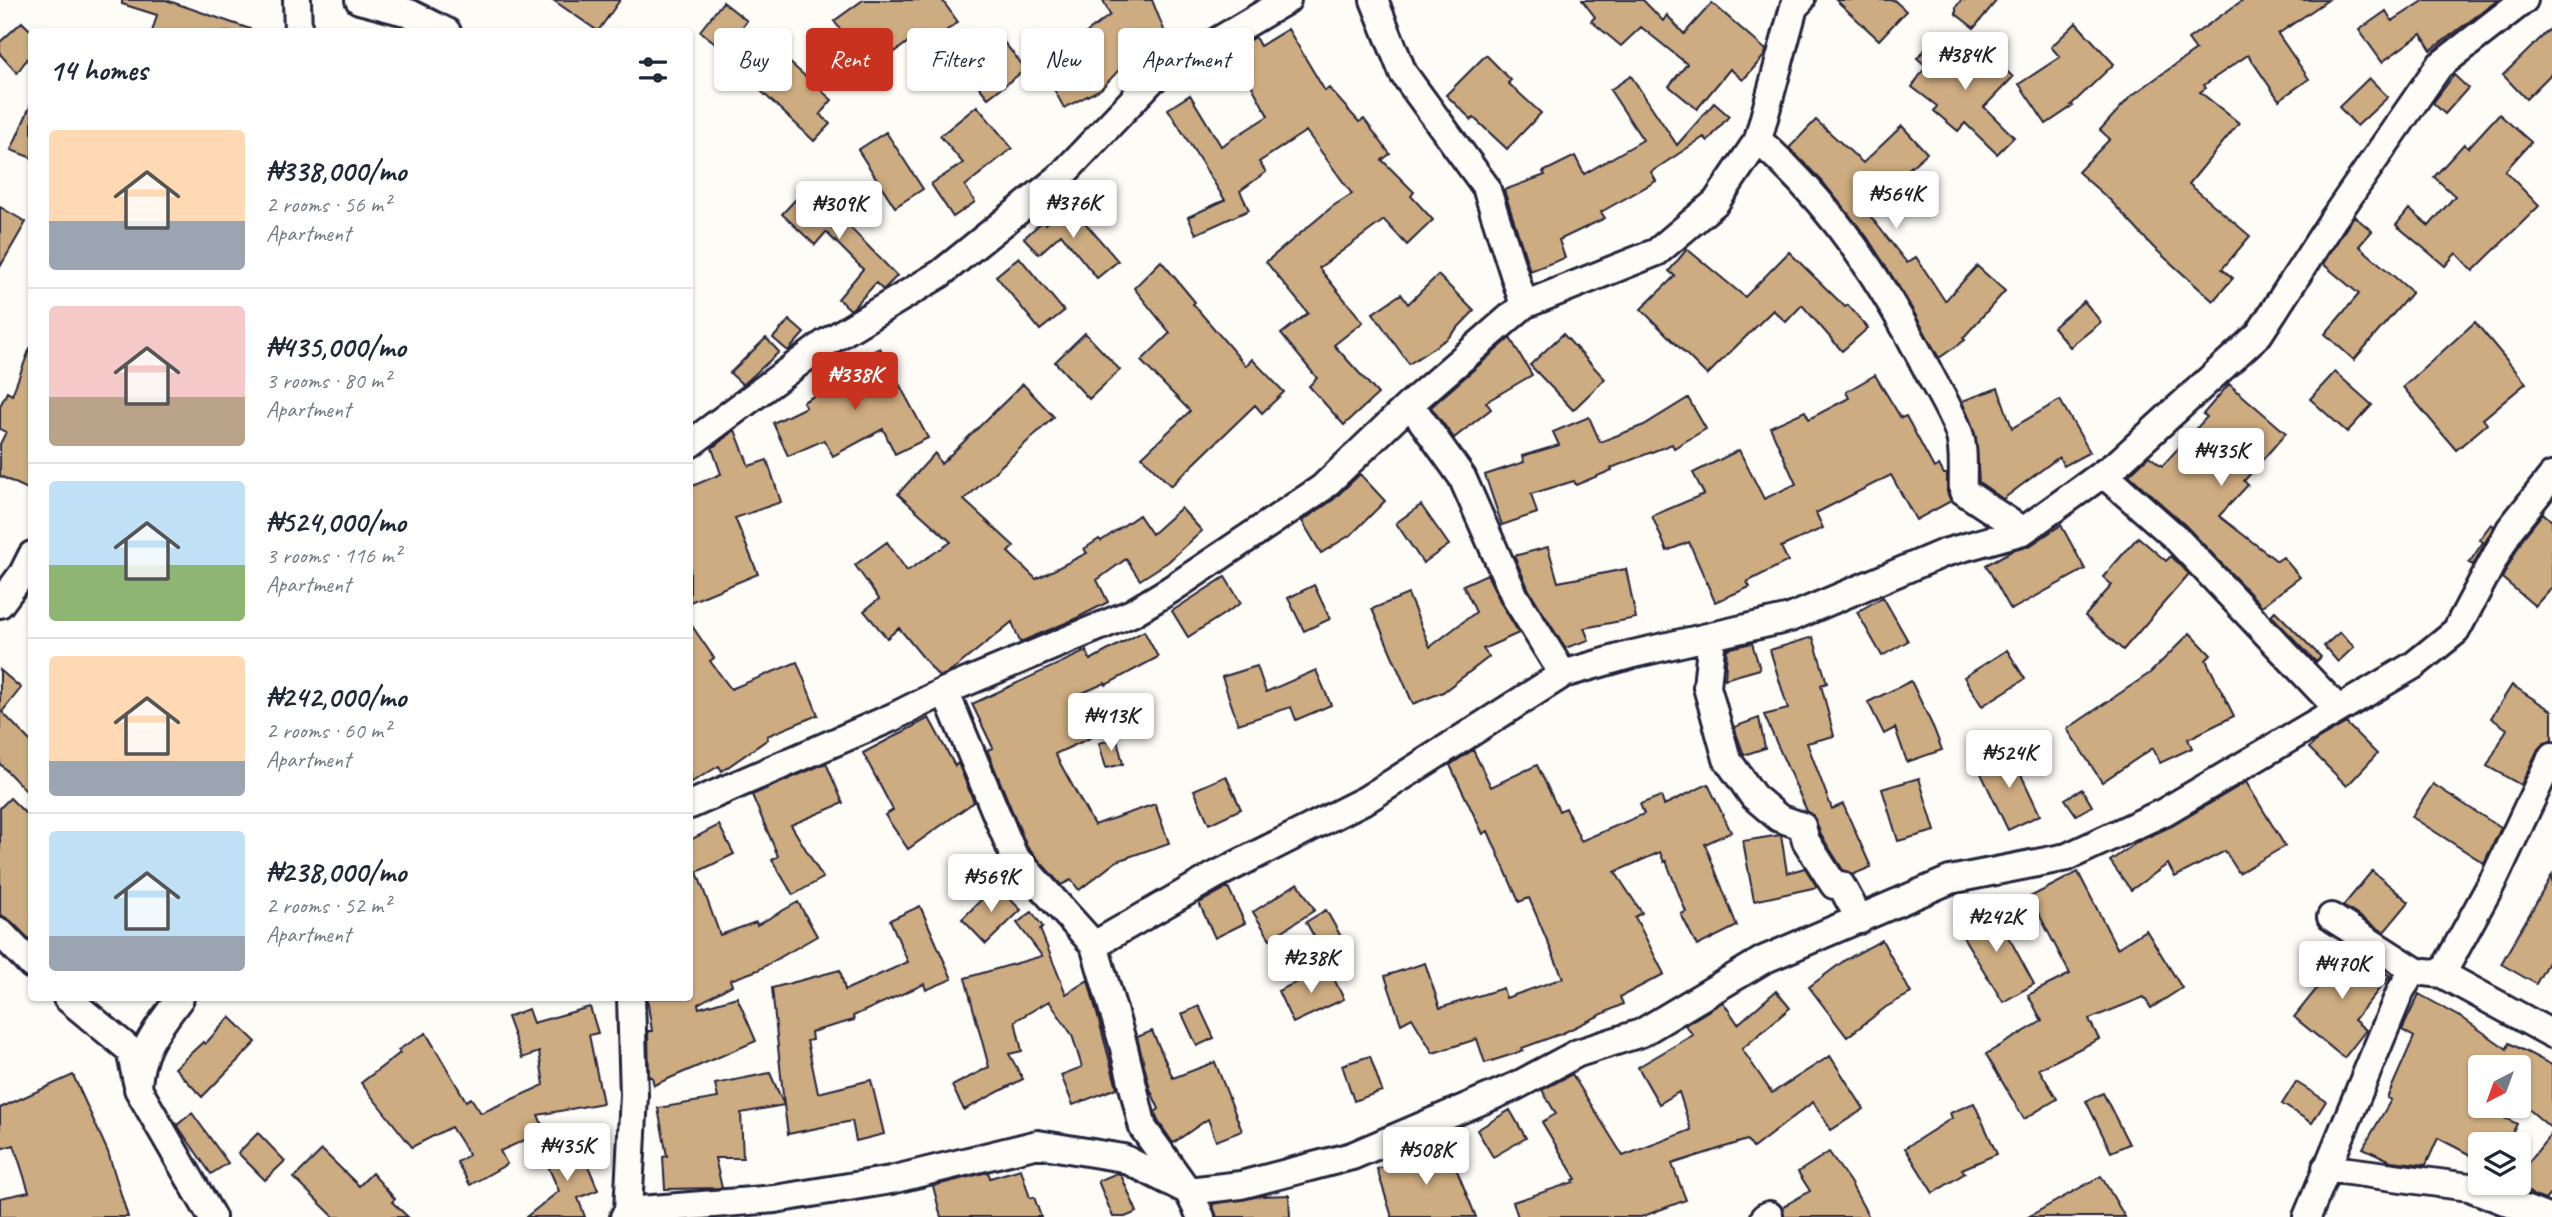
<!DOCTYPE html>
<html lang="en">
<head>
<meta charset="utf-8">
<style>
  body { margin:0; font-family:Caveat,sans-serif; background:#f6f6f7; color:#1f2937; height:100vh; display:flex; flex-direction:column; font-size:26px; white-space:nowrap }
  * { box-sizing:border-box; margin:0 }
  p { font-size:23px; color:#747a83 }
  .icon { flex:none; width:38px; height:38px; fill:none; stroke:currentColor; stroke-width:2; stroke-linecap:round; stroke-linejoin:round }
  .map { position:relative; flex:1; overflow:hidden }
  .side { position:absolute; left:28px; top:28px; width:665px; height:973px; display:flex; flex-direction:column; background:#fff; border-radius:7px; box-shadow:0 2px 5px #0004 }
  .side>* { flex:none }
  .top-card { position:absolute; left:714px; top:28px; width:665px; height:63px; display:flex; gap:14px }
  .needle { width:46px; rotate:221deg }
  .controls { position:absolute; left:2468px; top:1055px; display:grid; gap:14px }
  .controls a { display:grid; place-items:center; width:63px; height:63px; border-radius:7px; background:#fff; box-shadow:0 2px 5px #0004; font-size:35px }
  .price { position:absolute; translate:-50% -60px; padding:0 16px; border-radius:7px; background:#fff; color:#222; font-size:23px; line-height:46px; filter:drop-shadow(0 2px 4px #0008) }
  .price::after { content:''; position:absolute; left:50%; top:42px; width:21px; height:16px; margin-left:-10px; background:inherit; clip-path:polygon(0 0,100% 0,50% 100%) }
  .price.current { background:#c8321e; color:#fff }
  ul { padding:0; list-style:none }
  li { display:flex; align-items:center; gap:21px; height:175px; padding:0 21px }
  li+li { border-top:2px solid #e0e1e3 }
  li span { display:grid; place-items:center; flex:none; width:196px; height:140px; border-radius:7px; color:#555 }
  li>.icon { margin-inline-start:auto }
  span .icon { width:84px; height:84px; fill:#fffc; stroke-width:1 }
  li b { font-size:30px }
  h2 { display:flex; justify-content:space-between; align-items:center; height:84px; padding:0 21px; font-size:30px }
  .tag { padding:0 24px; border-radius:7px; background:#fff; box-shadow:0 2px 5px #0004; font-size:24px; line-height:63px }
  .tag.current { background:#c8321e; color:#fff }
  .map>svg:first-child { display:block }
  .building { fill:#ceac81; stroke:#22223b; stroke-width:2 }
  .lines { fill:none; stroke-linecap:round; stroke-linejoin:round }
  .minor-casing { stroke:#22223b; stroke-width:32 }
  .minor { stroke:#fdfcf7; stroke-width:26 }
</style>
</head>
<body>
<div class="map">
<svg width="2552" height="1217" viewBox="0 0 2552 1217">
  <rect width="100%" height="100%" fill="#fdfcf7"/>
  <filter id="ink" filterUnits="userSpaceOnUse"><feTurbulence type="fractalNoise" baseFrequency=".0143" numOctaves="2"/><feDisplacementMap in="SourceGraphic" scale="14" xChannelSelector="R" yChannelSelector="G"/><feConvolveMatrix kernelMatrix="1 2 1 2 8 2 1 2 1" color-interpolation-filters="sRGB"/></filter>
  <g filter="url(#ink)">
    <path class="building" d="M122,0h44l84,29v3h-98l5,-17 -35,-11z
      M553,0h67l-22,31z
      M863,0h79l16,22 -34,25 -8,-11 -45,34 -37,-49z
      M1103,0h49l20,50 -31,12 -4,-11 -36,38 -37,19 -29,-54 26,-14 5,8 44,-33z
      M1582,0h61l20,21 4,-6 17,19 28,-31 54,47 -1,5 -22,25 -13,-11 -33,40 -28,-23 18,-22 -46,-37 -20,19 -30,-25 4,-4z
      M1836,0h58l12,11 -27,29z
      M1961,0h36l-23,28 -18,-14v-7z
      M2243,0h85l-50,34 31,45 -30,21 -31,-45 -44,30 2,3 -6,4 39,31 -50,61 61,52 -28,33 11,9 -20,23 -60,-54 -42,-46 -33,-29 32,-33 -10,-9 31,-34 65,-46 -8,-11z
      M2425,0h73l-67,50 -10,-16 -39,28 -23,-32 27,-19 6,10z
      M723,2l24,19 -23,29 -24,-19z
      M22,22l10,10v20l-15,21 -17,-19v-12z
      M2076,23l38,41 -43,41 2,1 -27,18 -27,-40 41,-27 -9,-10z
      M2552,27v46l-26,26 -23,-24z
      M1288,29l37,62 4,-3 30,34 5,-3 26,35 -8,6 32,32 -3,4 22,24 -26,25 -23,-25 -65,48 44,54 -29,23 44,49 -34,31 -35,-39 8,-8 -36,-44 27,-21 -42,-51 67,-56 19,-12 -46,-63 -47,31 7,10 -26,19 9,19 -53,24 -8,-17 37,-17 -57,-91 22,-14 31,51 47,-30 -28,-52 -18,10 -7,-13 40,-24 5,9z
      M1935,39l30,29 18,-19 30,28 -29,30 30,30 -17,17 -32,-31 -7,8 -24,-20 3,-5 -25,-19 14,-21 -9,-8z
      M1003,41l23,28 -38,29 -22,-27z
      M1486,55l25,25 -3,3 33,30 -34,36 -33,-31 -2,2 -26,-25z
      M788,61l44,39 -12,14 10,10 -16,17 -54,-51z
      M2454,75l14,13 -23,26 -12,-11z
      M1631,76l46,69 37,-42 15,13 -21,25 -4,-4 -53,35 5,9 -55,31 4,6 -46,22 6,18 -35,13 -26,-81 41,-15 -2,-3 32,-16 9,18 59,-34 -33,-50z
      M2369,78l19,19 -31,29 -18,-19z
      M32,102v56l-21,-8z
      M977,106l35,42 -47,38 10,16 -22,15 -22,-33 32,-21 -23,-27z
      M2499,114l32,28 -26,29 34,35 -66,65 -17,-18 -11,13 -49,-41 13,-16 20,17 26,-30 -21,-19 30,-33 4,4z
      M1816,120l47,43 39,-37 25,27 -63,55 43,55 9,-6 29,44 32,-35 28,25 -42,47 2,2 -26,18 -33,-60 -39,-61 -45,-56 -33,-33z
      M886,132l37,57 -28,18 -37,-57z
      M812,182l33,30 -5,5 57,59 -14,14 -7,-7 -25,27 -13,-11 25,-30 -37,-37 -11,13 -33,-31z
      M1068,203l50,58 -21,17 -36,-44 -22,20 -15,-16 19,-17 3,3z
      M0,207l26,15 -26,45z
      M2354,216l18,15 -13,15 53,46 -58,68 -29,-26 34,-40 -36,-30z
      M1687,249l58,48 44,-45 56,55 3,-2 20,23 -26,23 -40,-46 -16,17 -13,-12 -66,65 -66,-66 34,-33 -6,-5z
      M1019,257l45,54 -24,19 -44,-54z
      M1161,261l34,41 -2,2 53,62 6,-7 32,33 -22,21 -7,-8 -84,81 -29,-29 48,-46 -49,-50 29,-28 -36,-45z
      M1438,275l36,36 -26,27 -39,26 -36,-51 28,-19 7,10z
      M2084,301l17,21 -31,25 -17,-20z
      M789,320l15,13 -16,18 -15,-13z
      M2475,322l51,61 -43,36 4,5 -31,26 -53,-63z
      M1085,333l35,37 -31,29 -34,-37z
      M1563,334l42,45 -32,31 -43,-45z
      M766,338l13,14 -36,33 -13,-12z
      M1510,338l22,37 -46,27 5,7 -37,29 -23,-31z
      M30,348h2v143l-32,-15v-32l6,-12 -6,-3v-23l7,-14 5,3z
      M880,348l48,90 -33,16 -12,-25 -50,27 -9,-16 -36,16 -15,-33 33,-16 -3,-5 51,-28 -5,-11z
      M2335,372l37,33 -25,27 -37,-33z
      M1875,375l26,43 5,-2 28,52 5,-3 5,9h3v18l4,9 -35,19 -25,-45 -75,38 7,15 -42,19 7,14 -41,21 3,5 -35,15 -26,-60 -22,9 -15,-35 52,-22 -11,-21 46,-23 25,49 32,-15 -26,-57 35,-16 4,8 40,-21 -3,-6z
      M1023,384l31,33 -90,83 50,46 -6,6 28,27 51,-26 -3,-4 15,-10 2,2 38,-26 13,19 29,-26 21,23 -34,31 -28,18 -14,-21 -29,21 11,22 -35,18 -53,22 -8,-20 -62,50 -11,5 -40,-49 -12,10 -23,-27 15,-12 -24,-34 32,-23 20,29 44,-29 -53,-48 37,-41 6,11z
      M2229,384l57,49 -42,48 4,4 -29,31 58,45 6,-4 17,20 -38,29 -76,-80 -57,-51 20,-19 13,10 45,-49 -4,-3z
      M1998,388l14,40 48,-28 30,52 -26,14 -5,-9 -56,42 -24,-17 -3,-45 -14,-36z
      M1688,398l18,31 -32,19 -2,-4 -61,24 1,2 -36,15 -2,-4 -43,13 6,19 -35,12 -17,-50 39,-13 -2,-6 37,-11 -6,-13 36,-15 11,25 44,-17z
      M735,430l14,36 18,-6 14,42 -46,16 23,56 -68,28v-115l31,-13 -9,-26z
      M1360,474l25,27 -33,33 -31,19 -19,-32 31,-21z
      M1421,505l28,40 -26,18 -27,-40z
      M2543,513l9,8v66l-17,19 -33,-28 21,-40z
      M2491,524l3,2 -21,39 -4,-2 14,-21 -4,-2z
      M2061,525l24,44 -74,41 -25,-45 29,-16 16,-4z
      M2138,537l28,24 5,-5 18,18 -66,76 -38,-34 27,-31 -9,-8z
      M1548,547l10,35 68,-13 10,49 -52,10 5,12 -24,8 -36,-58 -15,-34z
      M1487,574l15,31 17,28 -36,16 6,8 -46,35 -30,12 -41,-95 36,-15 22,53 46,-35 -13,-27z
      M1225,577l16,26 -53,34 -16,-26z
      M1314,585l16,34 -26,12 -16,-33z
      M1883,597l25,44 -26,15 -25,-44z
      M2275,611l46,46 -5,5 -45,-47z
      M690,623l24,35 -4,3 21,28 66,-27 21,53 -51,21 1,3 -46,32 -3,-5 -29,17z
      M1144,631l14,26 -52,28 -1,-2 -34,15 19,40 -35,16 39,71 61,-21 14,39 -52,18 -38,29 -8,-10 -10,5 -34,-38 -40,-97 6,-2 -21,-44 114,-53 4,9z
      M2340,632l14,15 -16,15 -14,-16z
      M2190,633l21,22 -5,5 28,56 -46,23 4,9 -32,15 -7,-15 -51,34 -35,-53 83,-56z
      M1813,637l14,46 -6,2 13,51 -27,7 25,66 11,-5 28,63 -19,8 -9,-5 -22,-35 -7,-19 -7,-5 -43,-96 24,-6 -18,-59z
      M1752,643l8,26 -35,10 2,-30z
      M2007,650l18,29 -43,27 -18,-29z
      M1257,666l9,26 50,-22 15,35 -35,15 -5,-13 -53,17 -16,-47z
      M0,670l21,18 -19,24 30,31v54l-32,-33z
      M1911,681l23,48 8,21 -35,12 -12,-34 -11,6 -16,-32z
      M2512,685l40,26v29l-8,3 -6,6 -17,36 -34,-19 20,-37 -16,-11z
      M929,718l26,48 3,-3 16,39 -66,47 -23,-34 8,-5 -30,-57z
      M1759,718l6,30 -21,7 -10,-28z
      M2346,723l31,31 -30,32 -38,-38 8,-8z
      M1117,739l6,25 -17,4 -7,-25z
      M2009,749l31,66 -32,15 -31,-65z
      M1473,750l18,37 46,-22 22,46 7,-3 15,33 63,-27 -4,-10 21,-8 3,9 44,-21 23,48 -26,12 32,82 -40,20 -16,-32 5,-2 -20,-51 -2,1 -4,-10 -45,20 27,41 -7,4 29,57 -44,23 3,7 -60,29 -41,15 1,3 -38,12 -8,-24 -44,14 -21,-35 -11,6 -16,-48 40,-13 15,45 63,-20 3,10 57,-20 -34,-80 -10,4 -31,-71 -5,3 -33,-69z
      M826,763l17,40 -52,22 32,53 -30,17 -21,-35 6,-4 -26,-61z
      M1226,776l15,33 -32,15 -15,-34z
      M1919,778l16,53 -37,10 -16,-52z
      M2246,782l39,64 -46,27 -14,-22 -50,26 -7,-13 -37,26 -21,-29 29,-20 33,-15z
      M2433,784l68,44 -17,35 -72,-46z
      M2082,789l10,17 -16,9 -11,-16z
      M10,798l22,22v122l-21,-21 -11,-7v-106z
      M719,825l15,29 -37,18 23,63 36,-13 1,3 41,-23 19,34 -59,34 -28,10 2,5 -34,19 1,4 38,-11 19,44 -102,44 -2,-8h-3l-1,-46h4l-5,-33h43v-158z
      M1781,835l6,38 18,-5 12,19 -63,14 -11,-60z
      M2372,871l37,31 -25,30 -41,-26z
      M2078,872l39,76 29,-18 36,58 -31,20 -7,-11 -55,22 10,20 -60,30 18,30 -33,20 -38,-65 56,-33 -14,-26 42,-21 -40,-77z
      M2552,875v80l-16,29 -35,-20z
      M1298,883l17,27 -45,29 -17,-27z
      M996,885l25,25 -35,34 -24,-25z
      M1228,887l17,36 -30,15 -16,-35z
      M920,906l32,73 -26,11 -2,-6 -71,32 1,4 -43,12 1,8 -5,1 11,52 53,-13 13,54 -28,7 -4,-20 -64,13 -4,-29 -43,8 2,45h-28l7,30 -57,1 -2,-32 4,-1 -9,-48 60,-10 -3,-14 55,-11 14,32 -12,-117 68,-18 5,20 63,-28 -18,-42z
      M1989,907l24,38 21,39 -31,18 -46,-75z
      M1326,910l18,32 -20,12 -18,-32z
      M1032,912l11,15 -3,2 26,65 22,-14 29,108 -44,17 -12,-30 21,-8 -10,-32 -23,-34 -34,20 7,30 -13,3 14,25 -59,31 -12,-24 37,-19 -24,-89 77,-22 -25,-33z
      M1882,940l29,53 -25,14 -39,30 -38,-50 36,-27z
      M2346,945l44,31 -36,44 12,10 -22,28 -50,-41 37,-46 -4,-3z
      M1328,967l16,32 -51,24 -15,-32z
      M1776,991l14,17 -48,41 30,44 58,-37 34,53 -33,21 -18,-28 -60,46 -6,-8 -75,24 14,36 -45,17h-123l-5,-15 61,-20 -1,-2 3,-1 -34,-57 14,-8 -14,-24 30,-16 51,82 68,-26 -12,-38 -20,12 -21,-37 55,-32 -8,-10 38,-23 15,22z
      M2419,994l45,25 43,30 2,-6 43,22v64l-34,-29v-32h-38v38l37,18 -11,20h-26v16l-42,-22 -12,27 -35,-4 -28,-13 28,-48 -4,-2 27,-61 -12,-7z
      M1199,1006l15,32 -17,8 -15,-32z
      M590,1007l8,26 -9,2 14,68 -65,12 7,16 -45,20 7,13 -37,21 -13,-23 12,-7 -18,-28 -39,20 -51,-64 39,-30 -2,-3 28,-17 40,68 5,-3 10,15 63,-28 -5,-33 -17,6 -15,-41 21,-8 5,14z
      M230,1017l26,25 -54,55 -27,-29 28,-26 2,2z
      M1152,1031l21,47 42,-16 27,69 -26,10 -8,-22 -35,24 -15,-22 -3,-9 4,-3 -9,-20 -13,-52z
      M1370,1056l12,35 -28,10 -12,-36z
      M73,1075l35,77 20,65h-128v-19l29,-6 -15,-47 -14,4v-41z
      M2296,1082l30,19 -14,22 -30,-19z
      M2103,1093l26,51 -18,8 -25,-51z
      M1974,1103l23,51 -35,15 3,4 -32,20 -28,-45 47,-30 -2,-5z
      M1510,1110l16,28 -33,19 -16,-27z
      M192,1113l36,50 -17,11 -34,-49z
      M258,1133l27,28 -20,19 -27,-27z
      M2552,1133v59l-7,8 -11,-4 -16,-13v-8z
      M578,1141l20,49 -20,8 7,19h-59l33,-26 -16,-36z
      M1446,1144l30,73h-84l-15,-48z
      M322,1150l37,36 13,-13 23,26 -3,3 16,15h-74l-40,-39z
      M1829,1152l21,30 19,35h-85l-2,-10 28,-16 -12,-19z
      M1021,1169l9,29 4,-1 7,20h-100l-8,-31 55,-14 2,6z
      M1117,1173l4,2 16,37 -12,5h-12l-15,-36z
      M2101,1176l24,41h-97z
      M1289,1195l1,22h-73l-5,-13 49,-8z"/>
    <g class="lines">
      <g class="minor-casing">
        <path id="minor" d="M297,0l1,32
          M359,0l50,13 38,19
          M1374,0l29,73 83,114 38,118
          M1758,140c76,67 124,141 170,231 10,20 24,41 31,62 6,17 3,40 4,58l60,40
          M1410,404l52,73 53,120 48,77
          M690,444l134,-100 116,-70 120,-97 93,-98 134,-79
          M2119,462l-12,15 68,60 163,172
          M0,604l23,-31 9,-18
          M1712,636l-5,51 20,72 26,37 26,22 23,8 4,15 28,44h7l19,35
          M945,691l69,165 80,89 29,99 20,84 45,63 13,26
          M690,805l203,-88 52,-26 187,-78 38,-23 152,-102 88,-84 114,-99 133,-53 59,-50 42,-62 36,-133 7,-7
          M0,932l32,33
          M1094,945l120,-69 153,-77 196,-125 70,-20 157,-36 154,-65 79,-22 96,-69 140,-128 75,-116 105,-152 85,-66
          M2425,972l17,2 110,60
          M2442,974l52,-95 58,-123
          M67,998l63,52 7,32
          M180,998c-23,31 -41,51 -42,91l74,128
          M2326,1168l143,19 76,30
          M628,1211l6,-116 -3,-97
          M624,1217l4,-6 147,-12 116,-19 147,-36 85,14 65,33 53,-6 111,-29 164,-70 62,-33 63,-20 122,-73 187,-80 117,-23 97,-45 250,-147 42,-34 54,-102 42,-53
          M1765,1217l4,-2
          M2307,1217l94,-227 13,-20 -83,-53"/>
      </g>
      <use href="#minor" class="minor"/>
    </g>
  </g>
</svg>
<div class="controls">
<a><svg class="needle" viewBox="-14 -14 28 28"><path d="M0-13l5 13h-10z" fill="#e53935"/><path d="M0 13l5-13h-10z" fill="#747a83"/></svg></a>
<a><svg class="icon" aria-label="layers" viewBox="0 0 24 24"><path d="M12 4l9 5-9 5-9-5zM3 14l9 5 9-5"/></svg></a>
</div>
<b class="price" style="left:1965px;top:92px">₦384K</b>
<b class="price" style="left:1896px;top:231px">₦564K</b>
<b class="price" style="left:1073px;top:240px">₦376K</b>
<b class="price" style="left:839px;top:241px">₦309K</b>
<b class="price current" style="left:855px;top:412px">₦338K</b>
<b class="price" style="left:2221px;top:488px">₦435K</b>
<b class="price" style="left:1111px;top:753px">₦413K</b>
<b class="price" style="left:2009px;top:790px">₦524K</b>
<b class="price" style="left:991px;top:914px">₦569K</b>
<b class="price" style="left:1996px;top:954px">₦242K</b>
<b class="price" style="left:1311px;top:995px">₦238K</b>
<b class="price" style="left:2342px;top:1001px">₦470K</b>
<b class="price" style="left:567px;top:1183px">₦435K</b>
<b class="price" style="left:1426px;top:1187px">₦508K</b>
<div class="top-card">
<a class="tag">Buy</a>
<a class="tag current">Rent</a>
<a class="tag">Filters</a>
<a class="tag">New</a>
<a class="tag">Apartment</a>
</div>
<section class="side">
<h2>14 homes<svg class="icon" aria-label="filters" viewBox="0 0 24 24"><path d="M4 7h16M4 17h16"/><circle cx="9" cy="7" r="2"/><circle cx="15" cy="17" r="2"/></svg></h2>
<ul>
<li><span style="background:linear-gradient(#ffd9b3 65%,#9aa5b1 0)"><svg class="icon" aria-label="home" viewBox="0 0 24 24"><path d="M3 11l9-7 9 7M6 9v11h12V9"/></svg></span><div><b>₦338,000/mo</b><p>2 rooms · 56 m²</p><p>Apartment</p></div></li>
<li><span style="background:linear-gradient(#f6c9c9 65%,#b9a48a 0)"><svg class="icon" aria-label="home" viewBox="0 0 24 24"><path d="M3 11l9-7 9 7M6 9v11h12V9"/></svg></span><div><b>₦435,000/mo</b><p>3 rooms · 80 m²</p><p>Apartment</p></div></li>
<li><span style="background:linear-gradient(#bfe0f5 60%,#8fb573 0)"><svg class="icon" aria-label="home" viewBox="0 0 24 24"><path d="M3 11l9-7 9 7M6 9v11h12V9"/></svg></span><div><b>₦524,000/mo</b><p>3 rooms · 116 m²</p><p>Apartment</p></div></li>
<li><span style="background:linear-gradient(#ffd9b3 75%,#9aa5b1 0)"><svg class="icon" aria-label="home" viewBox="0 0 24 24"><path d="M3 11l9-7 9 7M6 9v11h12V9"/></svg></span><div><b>₦242,000/mo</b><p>2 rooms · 60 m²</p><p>Apartment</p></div></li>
<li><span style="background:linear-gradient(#bfe0f5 75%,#9aa5b1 0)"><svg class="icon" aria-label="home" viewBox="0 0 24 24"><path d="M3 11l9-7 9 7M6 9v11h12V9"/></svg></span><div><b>₦238,000/mo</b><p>2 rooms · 52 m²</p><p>Apartment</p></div></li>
</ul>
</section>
</div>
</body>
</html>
